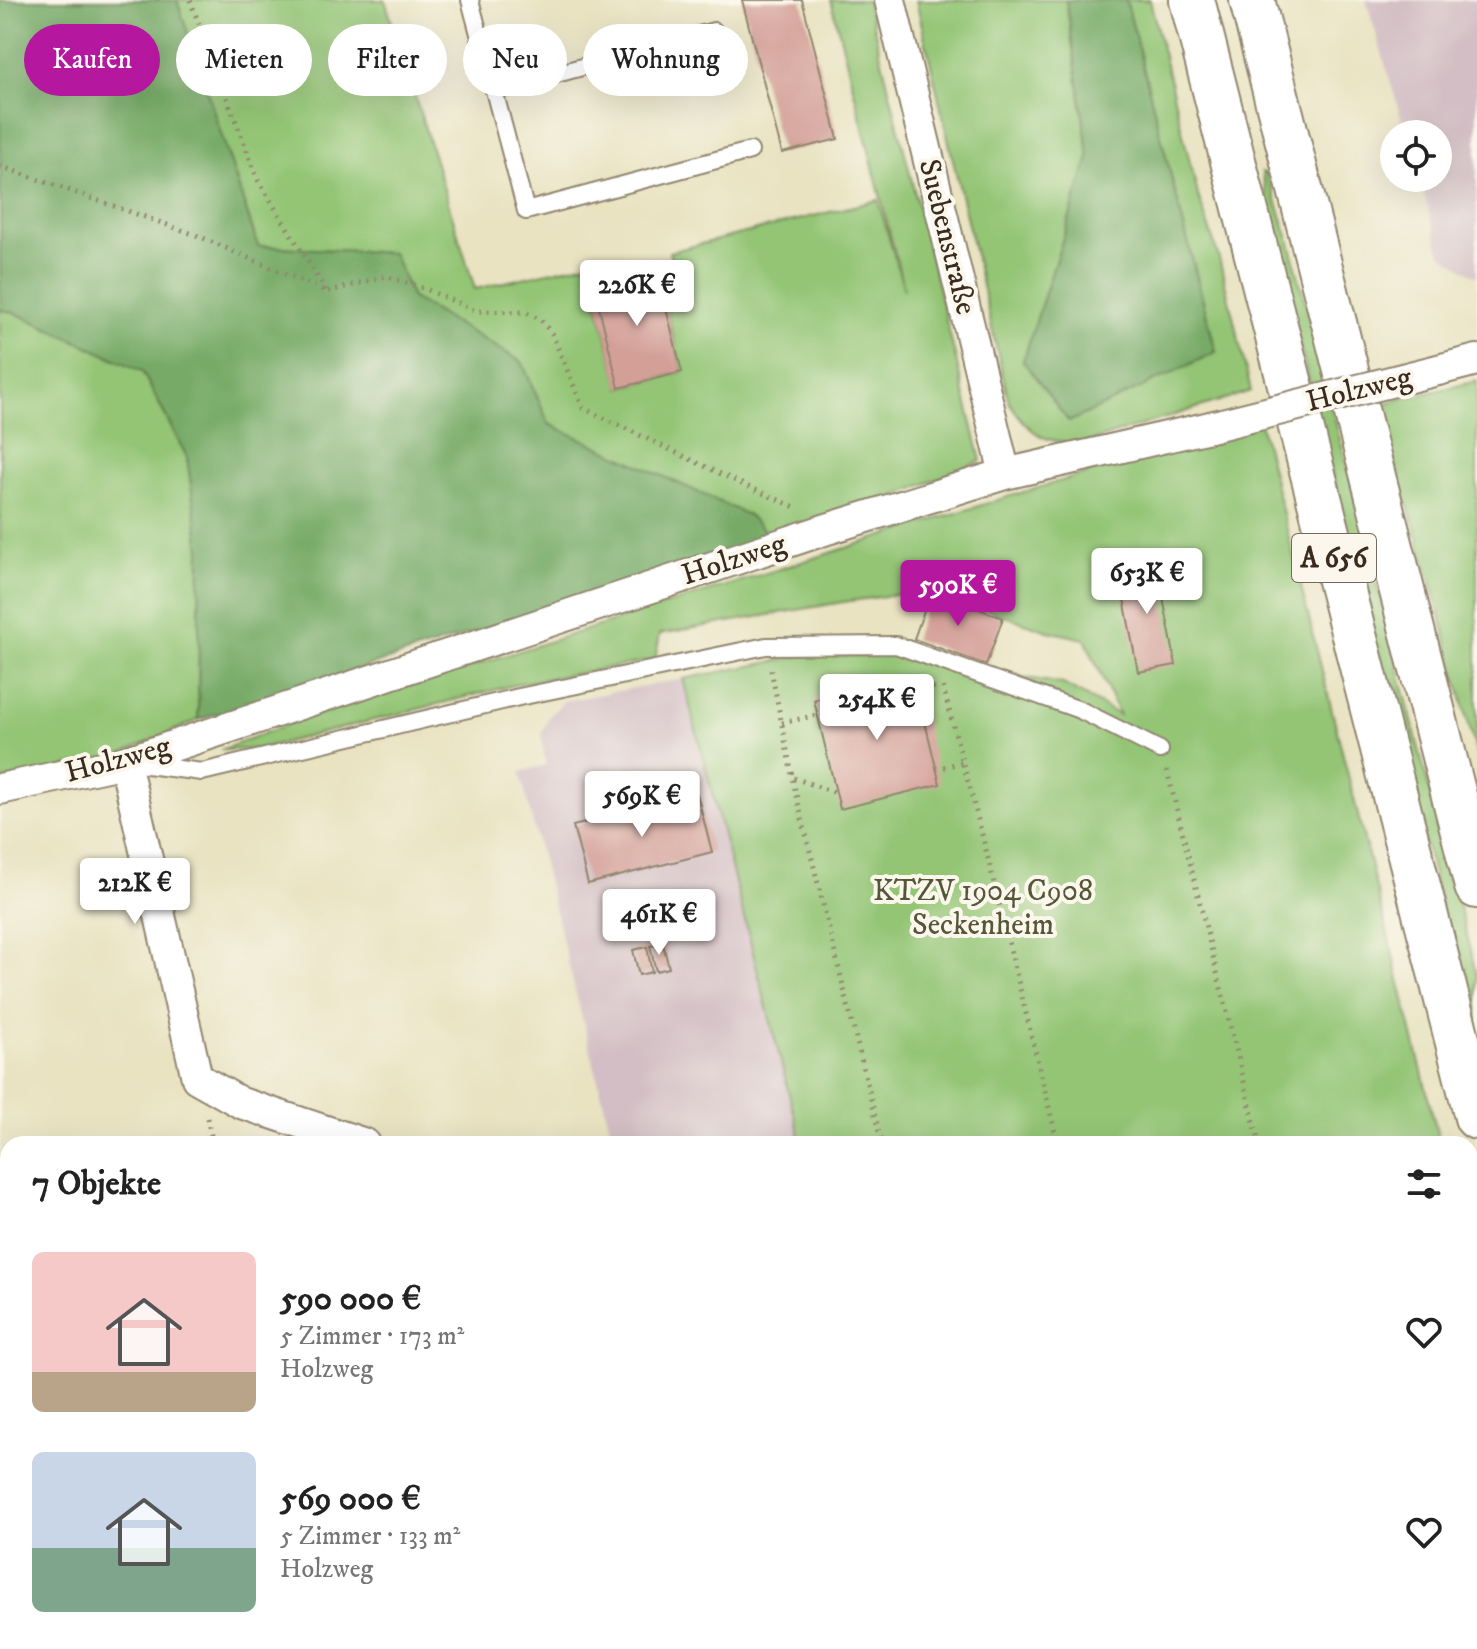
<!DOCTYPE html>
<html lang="de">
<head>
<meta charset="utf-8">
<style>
  body { margin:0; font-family:"IM FELL DW Pica",serif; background:#f2f2f2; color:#222; height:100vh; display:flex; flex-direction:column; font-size:30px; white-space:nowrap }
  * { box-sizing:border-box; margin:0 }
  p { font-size:26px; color:#767676 }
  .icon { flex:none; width:44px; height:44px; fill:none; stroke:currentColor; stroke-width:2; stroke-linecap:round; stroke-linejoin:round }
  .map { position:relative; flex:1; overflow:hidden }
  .panel { position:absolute; left:0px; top:1136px; width:1478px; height:514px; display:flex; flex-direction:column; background:#fff; border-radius:24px 24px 0 0; box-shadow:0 8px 32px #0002 }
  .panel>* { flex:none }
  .guide { position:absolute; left:24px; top:24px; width:800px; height:72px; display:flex; gap:16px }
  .tools { position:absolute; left:1380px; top:120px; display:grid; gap:16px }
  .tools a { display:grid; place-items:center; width:72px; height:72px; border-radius:50%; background:#fff; box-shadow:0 8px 32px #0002; font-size:40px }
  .price { position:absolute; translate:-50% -68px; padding:0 18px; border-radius:8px; background:#fff; color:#222; font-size:26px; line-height:52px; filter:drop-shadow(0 2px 4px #0008) }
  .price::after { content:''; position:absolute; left:50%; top:48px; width:24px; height:18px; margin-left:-12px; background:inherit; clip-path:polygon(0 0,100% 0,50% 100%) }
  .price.current { background:#b5179e; color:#fff }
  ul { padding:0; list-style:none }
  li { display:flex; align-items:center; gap:24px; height:200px; padding:0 32px }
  li span { display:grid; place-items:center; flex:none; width:224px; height:160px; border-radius:12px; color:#555 }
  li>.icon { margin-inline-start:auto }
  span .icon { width:96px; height:96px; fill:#fffc; stroke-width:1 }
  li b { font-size:34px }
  h2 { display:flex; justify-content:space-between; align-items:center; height:96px; padding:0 32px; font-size:34px }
  .pill { padding:0 28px; border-radius:36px; background:#fff; box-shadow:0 8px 32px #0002; font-size:28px; line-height:72px }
  .pill.current { background:#b5179e; color:#fff }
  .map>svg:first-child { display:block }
  .industrial { fill:#d2bec4 }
  .green { fill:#93c575; stroke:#67784a; stroke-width:2 }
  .forest { fill:#76aa66; stroke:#586a42; stroke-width:2 }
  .building { fill:#d39f97 }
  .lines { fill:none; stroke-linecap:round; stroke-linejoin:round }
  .service-casing { stroke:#928670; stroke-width:20 }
  .minor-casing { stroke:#928670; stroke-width:34 }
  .motorway-casing { stroke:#928670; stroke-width:48 }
  .path { stroke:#928670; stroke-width:5; stroke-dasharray:2 6; stroke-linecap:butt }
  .service { stroke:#fff; stroke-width:16 }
  .minor { stroke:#fff; stroke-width:30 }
  .motorway { stroke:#fff; stroke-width:44 }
  .minor-bridge-casing { stroke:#928670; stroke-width:34; stroke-linecap:butt }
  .minor-bridge { stroke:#fff; stroke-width:30 }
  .labels { text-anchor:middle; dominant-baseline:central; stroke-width:8; stroke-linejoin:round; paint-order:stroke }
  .shield { fill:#fbf7ec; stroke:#75685c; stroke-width:2 }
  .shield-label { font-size:28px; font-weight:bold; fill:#3b2a1e }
  .street-label { font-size:30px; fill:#3b2a1e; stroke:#fbf7ec }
  .park-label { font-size:30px; fill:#555838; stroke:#fbf7ec }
</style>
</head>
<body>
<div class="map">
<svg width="1477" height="1649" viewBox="0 0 1477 1649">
  <rect width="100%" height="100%" fill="#fbf7ec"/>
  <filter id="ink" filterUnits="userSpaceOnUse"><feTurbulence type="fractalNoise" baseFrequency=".0125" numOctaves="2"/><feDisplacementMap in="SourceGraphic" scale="16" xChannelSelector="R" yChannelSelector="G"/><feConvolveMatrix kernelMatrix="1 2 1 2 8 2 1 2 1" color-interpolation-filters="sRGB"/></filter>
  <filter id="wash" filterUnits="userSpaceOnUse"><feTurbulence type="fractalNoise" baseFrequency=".006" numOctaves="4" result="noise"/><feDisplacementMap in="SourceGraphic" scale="32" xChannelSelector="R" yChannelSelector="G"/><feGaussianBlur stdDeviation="1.8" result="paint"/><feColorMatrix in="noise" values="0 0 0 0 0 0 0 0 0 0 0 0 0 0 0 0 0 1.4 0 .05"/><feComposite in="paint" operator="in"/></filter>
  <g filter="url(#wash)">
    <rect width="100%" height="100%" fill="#e9e3c2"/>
    <path class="industrial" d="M1366,0h111v277l-36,-23 -22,-76h19v-44h-32z
      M683,679l56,220 63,245h-188l-94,-372 26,-7 -5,-31 8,-17 15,-16z"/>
    <path class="green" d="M177,0h208l90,289 112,-26 33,125 62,-16 -21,-85 16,-7 -8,-28 209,-52 26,90 -73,-290h36l114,461 -141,58 -68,19 -26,-24 -198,-90 -26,-62 -110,-64 -19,-45 -135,-7z
      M916,0h150l23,158 -66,203 193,-10 -90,-351h24l48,195 21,63 32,133 -163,51c-42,3 -56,-5 -79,-40z
      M1262,172l5,2 22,65 188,738v72l-198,-786z
      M0,310l13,2 129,59 45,86 13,91 -2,172 -79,35 -119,26z
      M1477,381v374l-44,-167 -56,-183z
      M1260,422l180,722h-638l-119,-465 124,-24 89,1 167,28 56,31 -34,-76 -37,-8 -117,-41 -88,12 -183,32 -5,26 -133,23 -264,66 -37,1 67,-26 716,-226z
      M1470,1263l7,28v358h-4l-3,-11z
      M534,1642h681l1,7h-680z"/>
    <path class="forest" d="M0,0h177l81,246 135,7 19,45 110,64 27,62 199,91 24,23 -574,182 2,-172 -13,-91 -45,-86 -129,-59 -13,-2z
      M1066,0h60l90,352 -147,70 -46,-61 66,-203z"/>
    <g id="blocks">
      <path class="building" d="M742,0h60l36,139 -56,14z
        M656,268l26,104 -63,16 -26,-105z
        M1156,561l20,104 -38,7 -20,-104z
        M931,591l72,27 -17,47 -72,-26z
        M914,676l26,108 -100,25 -26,-109z
        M697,794l15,58 -124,32 -15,-58z
        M663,944l6,24 -13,3 -6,-25z
        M647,947l5,25 -13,3 -6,-25z"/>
    </g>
  </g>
  <g filter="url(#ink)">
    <use href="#blocks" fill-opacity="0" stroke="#928670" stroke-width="2"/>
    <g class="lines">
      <g class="service-casing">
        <path id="service" d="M470,0l56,211 224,-60
          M494,91l220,-60
          M139,764l63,8 317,-75 247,-51 130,-1 184,65 80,40"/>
      </g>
      <g class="minor-casing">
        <path id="minor" d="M890,0l115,474
          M1438,370l39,-10
          M125,762l72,316 44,25 124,41
          M0,789l125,-27 702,-233 178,-55 205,-47
          M521,1642l1,7"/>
      </g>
      <g class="motorway-casing">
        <path id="motorway" d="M1192,0l285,1117
          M1252,0l225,886"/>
      </g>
      <path class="path" d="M190,0l68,180 68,111
        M0,166l196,69 131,57 59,-16 42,14 48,21 49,1 16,8 11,14 31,74 163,78 49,21
        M771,670l24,120 87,354
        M943,687l42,159 73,298
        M917,691l23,-5
        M782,723l35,-8
        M936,769l27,-7
        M1167,770l91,368
        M794,778l42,15
        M207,1118l6,26
        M929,1642l1,7
        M1231,1642l2,7"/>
      <use href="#service" class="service"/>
      <use href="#minor" class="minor"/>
      <use href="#motorway" class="motorway"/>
      <g class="minor-bridge-casing">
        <path id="minor-bridge" d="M1210,427l228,-57"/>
      </g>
      <use href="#minor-bridge" class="minor-bridge"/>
    </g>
  </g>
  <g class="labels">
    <rect class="shield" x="1292" y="534" width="84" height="48" rx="6"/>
    <g class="shield-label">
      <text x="1334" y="558">A 656</text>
    </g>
    <g class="street-label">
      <text transform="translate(947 237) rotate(76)">Suebenstraße</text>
      <text transform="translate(1359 390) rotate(-14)">Holzweg</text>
      <text transform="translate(734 560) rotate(-18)">Holzweg</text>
      <text transform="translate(118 760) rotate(-15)">Holzweg</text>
    </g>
    <g class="park-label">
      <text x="983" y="891">KTZV 1904 C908<tspan x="983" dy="34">Seckenheim</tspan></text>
    </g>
  </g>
</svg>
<div class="tools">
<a><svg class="icon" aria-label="locate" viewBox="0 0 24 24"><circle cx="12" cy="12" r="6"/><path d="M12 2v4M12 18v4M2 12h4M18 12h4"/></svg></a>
</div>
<b class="price" style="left:637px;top:328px">226K €</b>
<b class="price" style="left:1147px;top:616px">653K €</b>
<b class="price current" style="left:958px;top:628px">590K €</b>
<b class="price" style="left:877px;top:742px">254K €</b>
<b class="price" style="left:642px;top:839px">569K €</b>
<b class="price" style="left:135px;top:926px">212K €</b>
<b class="price" style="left:659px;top:957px">461K €</b>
<div class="guide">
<a class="pill current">Kaufen</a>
<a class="pill">Mieten</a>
<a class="pill">Filter</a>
<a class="pill">Neu</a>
<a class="pill">Wohnung</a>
</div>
<section class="panel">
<h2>7 Objekte<svg class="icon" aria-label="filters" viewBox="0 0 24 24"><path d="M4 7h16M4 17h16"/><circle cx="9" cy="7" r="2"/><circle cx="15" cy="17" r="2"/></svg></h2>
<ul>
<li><span style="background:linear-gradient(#f6c9c9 75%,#b9a48a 0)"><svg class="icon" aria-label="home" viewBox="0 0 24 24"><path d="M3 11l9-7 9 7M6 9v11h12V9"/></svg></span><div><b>590 000 €</b><p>5 Zimmer · 173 m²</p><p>Holzweg</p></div><svg class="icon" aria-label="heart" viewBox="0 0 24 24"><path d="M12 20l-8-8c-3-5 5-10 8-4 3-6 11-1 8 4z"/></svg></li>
<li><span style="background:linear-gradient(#c9d6e8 60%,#7fa58c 0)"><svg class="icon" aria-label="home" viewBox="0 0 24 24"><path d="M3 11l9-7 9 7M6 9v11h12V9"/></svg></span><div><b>569 000 €</b><p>5 Zimmer · 133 m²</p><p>Holzweg</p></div><svg class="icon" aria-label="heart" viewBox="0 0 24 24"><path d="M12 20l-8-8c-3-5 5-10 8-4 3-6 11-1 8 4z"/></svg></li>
</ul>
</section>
</div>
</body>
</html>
